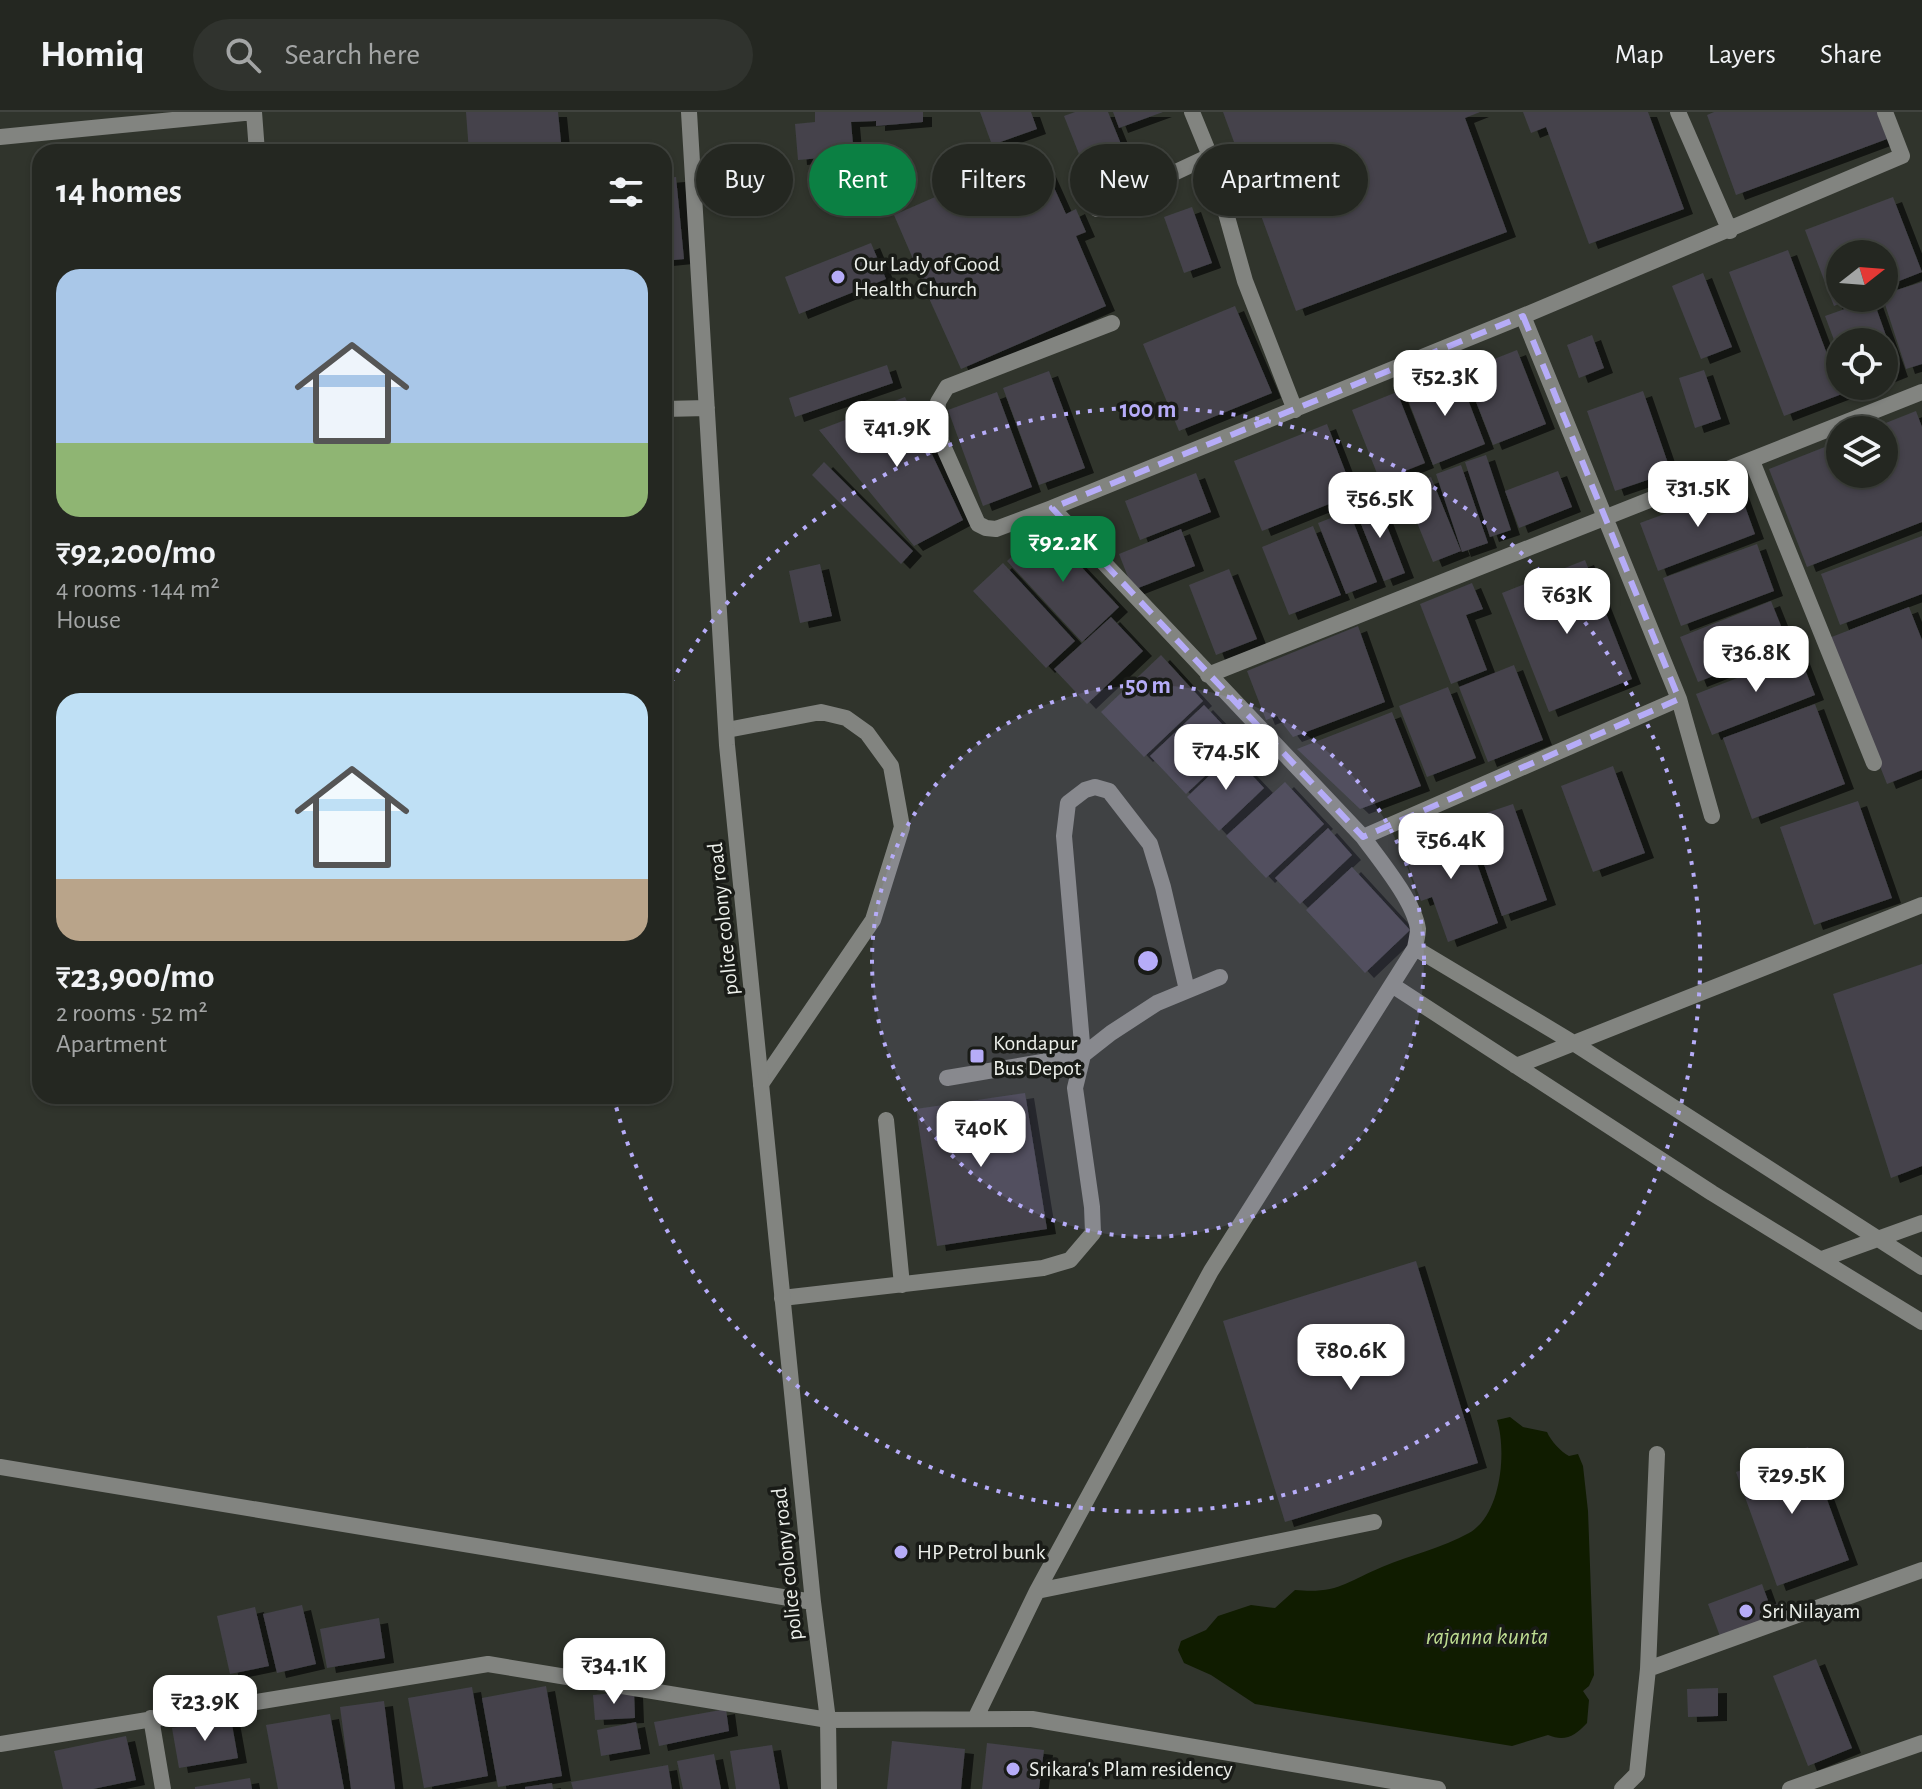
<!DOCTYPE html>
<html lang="en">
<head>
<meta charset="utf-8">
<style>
  body { margin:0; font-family:"Alegreya Sans",sans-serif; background:#30332e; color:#f1f3f6; height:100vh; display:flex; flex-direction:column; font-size:30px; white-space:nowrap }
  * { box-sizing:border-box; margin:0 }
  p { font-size:26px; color:#a3a5a5 }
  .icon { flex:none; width:44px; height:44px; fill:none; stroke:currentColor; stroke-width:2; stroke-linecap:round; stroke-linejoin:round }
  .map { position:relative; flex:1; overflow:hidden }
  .side { position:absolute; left:32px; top:32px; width:640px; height:960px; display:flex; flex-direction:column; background:#242721; border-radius:24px; box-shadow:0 2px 6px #0004,0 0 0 2px #41443f }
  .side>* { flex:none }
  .guide { position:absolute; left:696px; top:32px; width:760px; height:72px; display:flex; gap:16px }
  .needle { width:52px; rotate:73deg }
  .fabs { position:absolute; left:1826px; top:128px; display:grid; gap:16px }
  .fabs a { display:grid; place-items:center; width:72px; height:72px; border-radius:50%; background:#242721; box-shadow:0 2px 6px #0004,0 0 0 2px #41443f; font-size:40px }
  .price { position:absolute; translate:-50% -68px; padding:0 18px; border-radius:16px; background:#fff; color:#222; font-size:26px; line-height:52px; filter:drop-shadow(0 2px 4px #0008) }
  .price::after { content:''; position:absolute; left:50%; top:48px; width:24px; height:18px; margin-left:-12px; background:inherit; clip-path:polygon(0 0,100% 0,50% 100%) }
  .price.selected { background:#0b8043; color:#fff }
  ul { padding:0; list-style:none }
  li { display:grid; align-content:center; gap:16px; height:424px; padding:0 24px }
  li span { display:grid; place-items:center; height:248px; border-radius:24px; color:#555 }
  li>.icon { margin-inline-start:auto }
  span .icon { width:144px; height:144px; fill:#fffc; stroke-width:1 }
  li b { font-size:34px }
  h2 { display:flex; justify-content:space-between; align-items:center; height:96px; padding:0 24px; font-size:34px }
  .tag { padding:0 28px; border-radius:36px; background:#242721; box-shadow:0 2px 6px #0004,0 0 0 2px #41443f; font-size:28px; line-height:72px }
  .tag.selected { background:#0b8043; color:#fff }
  header { display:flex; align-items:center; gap:48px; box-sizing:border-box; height:112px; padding:0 40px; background:#242721; border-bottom:2px solid #41443f }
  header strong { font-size:38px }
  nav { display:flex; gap:44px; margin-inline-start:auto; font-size:28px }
  .search { width:560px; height:72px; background:#30332e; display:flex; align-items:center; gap:20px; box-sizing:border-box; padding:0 28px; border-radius:44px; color:#a3a5a5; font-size:30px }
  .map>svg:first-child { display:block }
  .water { fill:#101c00 }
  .building { fill:#44434b; filter:url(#shadow) }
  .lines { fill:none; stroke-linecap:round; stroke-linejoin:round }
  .lane { stroke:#828480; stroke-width:16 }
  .street { stroke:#828480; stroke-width:16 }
  .marked { fill:none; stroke:#b6acf8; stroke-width:6; stroke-dasharray:16 10; stroke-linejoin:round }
  .ring { fill:none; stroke:#b6acf8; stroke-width:4; stroke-dasharray:4 8 }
  .poi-dot { fill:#b6acf8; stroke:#191b17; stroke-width:3 }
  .labels { text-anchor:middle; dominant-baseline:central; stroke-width:7; stroke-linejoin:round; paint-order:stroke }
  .poi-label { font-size:22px; fill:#ecefea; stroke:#191b17; text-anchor:start }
  .street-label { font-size:22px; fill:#ecefea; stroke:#191b17 }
  .water-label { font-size:24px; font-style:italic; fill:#bddb91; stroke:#191b17 }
  .centre { fill:#b6acf8; stroke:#191b17; stroke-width:4 }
  .ring-label { font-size:24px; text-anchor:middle; font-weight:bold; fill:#b6acf8; stroke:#191b17; stroke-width:7; stroke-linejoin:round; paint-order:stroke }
</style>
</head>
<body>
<header>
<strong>Homiq</strong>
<div class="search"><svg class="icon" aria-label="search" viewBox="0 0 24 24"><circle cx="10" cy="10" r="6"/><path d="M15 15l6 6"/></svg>Search here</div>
<nav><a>Map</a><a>Layers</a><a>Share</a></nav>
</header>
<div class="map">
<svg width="1922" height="1677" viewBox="0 0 1922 1677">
  <defs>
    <filter id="shadow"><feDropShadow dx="9" dy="5" stdDeviation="0" flood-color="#0009"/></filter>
  </defs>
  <rect width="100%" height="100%" fill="#30342c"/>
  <path class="water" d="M1510,1305l13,10 24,5c4,9 13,19 22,24l9,-2 5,12 5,45 6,164 -5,11 -6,5 6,9 -2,23c-12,13 -22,19 -39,12l-36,11 -257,-42 -44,-29 -27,-12 -6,-13 3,-9 25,-11 12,-14 33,-11 24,3 20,-18c43,4 51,-8 87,-23 28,-12 60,-19 87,-34 32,-18 38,-81 28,-113z"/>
  <path class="building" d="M466,0h92l4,40h-93z
    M815,0h108v10l-47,4v-5l-25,1 3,33 -56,5 -3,-36 20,-2z
    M980,0h51l6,17 -45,16z
    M1075,0h33l24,59 -40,16 -28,-71z
    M1113,0h50l-44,16z
    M1223,0h257l-15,6 42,114 -211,79z
    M1523,0h125l36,97 -95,35 -43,-117 -15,6z
    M1714,0h163l10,27 -151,56 -29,-80z
    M1038,40l28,62 10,-5 10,23 -10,4 30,70 -145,63 -33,-73 12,-5 -6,-14 -11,5 -29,-67z
    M676,65l8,82 -20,2v-83z
    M1893,85l29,75 -38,15v-33h-44v44h13l-19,8 -29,-76z
    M1192,95l20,56 -28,10 -20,-56z
    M871,131l15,36 -87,35 -14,-37z
    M1788,138l54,144 -58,22 -55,-144z
    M1703,161l29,74 -31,12 -29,-73z
    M1922,170v82l-16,5 -23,-71 1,-4z
    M1873,187l26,73 -15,6v-36h-44v14l-15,-40z
    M1235,194l37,87 -93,38 -36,-87z
    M1592,223l12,33 -25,10 -12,-33z
    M1517,238l29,74 -53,21 -29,-74z
    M887,253l6,18 -98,34 -6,-19z
    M1704,258l17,49 -26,9 -16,-50z
    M1049,259l36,97 -46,17 -36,-97z
    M1457,259l28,73 -52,21 -28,-73z
    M1643,279l28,81 -56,19 -28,-80z
    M997,280l35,95 -49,19 -35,-96z
    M1397,280l28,71 -45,18 -28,-71z
    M905,285l58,123 -49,26 -95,-116z
    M1916,299l6,16v95l-115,45 -38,-98 71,-28v33h44v-44h-16z
    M1327,312l27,70 -92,37 -28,-70z
    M1486,343l25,75 -21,7 -25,-75z
    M824,350l89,89 -12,13 -89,-89z
    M1461,353l27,78 -26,9 -26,-78z
    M1558,359l14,36 -53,21 -14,-37z
    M1196,361l15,39 -71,28 -15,-39z
    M1431,365l30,74 -28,11 -30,-74z
    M1738,375l17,47 -97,37 -18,-48z
    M1377,388l28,73 -21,8 -29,-72z
    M1349,399l28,71 -31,12 -28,-71z
    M1313,414l28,69 -52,20 -27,-68z
    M1044,415l75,80 -37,35 -75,-81z
    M1181,417l14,37 -62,24 -14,-36z
    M1922,424v58l-82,31 -19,-51z
    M1757,432l17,47 -93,35 -18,-48z
    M1585,448l47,119 -83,33 -47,-119z
    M1003,451l72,78 -29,27 -73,-77z
    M820,452l12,52 -32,7 -11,-52z
    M1229,457l28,70 -41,16 -27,-70z
    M1472,471l11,26 -17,6 21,55 -36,14 -31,-80z
    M1771,489l18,45 -91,36 -18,-45z
    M1909,495l13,33v130l-35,14 -58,-146z
    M1111,505l32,34 -56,53 -33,-35z
    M1358,514l27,76 -92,35 -16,-21 -11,4 -19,-49z
    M1799,542l16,41 -103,40 -16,-41z
    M1161,543l42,46 -59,56 -43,-45z
    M1514,553l29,75 -55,22 -29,-75z
    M1448,575l28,71 -49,19 -28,-71z
    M1815,592l30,80 -93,35 -29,-81z
    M1204,593l36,38 -54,51 -36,-38z
    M1392,600l29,74 -61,23 -63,-60z
    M1232,642l32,34 -45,43 -32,-34z
    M1613,654l32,87 -52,19 -32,-86z
    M1285,670l39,42 -58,54 -40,-42z
    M1858,689l34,97 -78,27 -34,-98z
    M1513,692l34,96 -45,16 -34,-97z
    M1463,712l35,99 -50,19 -16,-45 -11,4 -20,-55z
    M1328,716l24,27 -52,49 -25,-26z
    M1352,755l58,63 -45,43 -59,-63z
    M1922,852v202l-31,12 -58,-184z
    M1025,981l22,136 -110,17 -21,-137z
    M1416,1149l62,202 -193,59 -62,-201z
    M1808,1335l41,113 -72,26 -41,-114z
    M1762,1472l8,22 9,-3 5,12 -63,24 -13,-35z
    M302,1493l14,59 -39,9 -14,-59z
    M255,1495l14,59 -39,8 -13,-58z
    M379,1506l6,40 -58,10 -7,-39z
    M1816,1547l36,89 -44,18 -35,-90z
    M546,1574l16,90 -64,11 -16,-89z
    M472,1575l16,89 -64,12 -16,-90z
    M1718,1576v28l-30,1 -1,-28z
    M634,1579l1,27 -40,2 -2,-25z
    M384,1589l11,88h-44l-11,-82z
    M726,1597l3,22 -70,15 -5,-24z
    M330,1602l14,75h-66l-12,-64z
    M231,1607l7,39 -59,10 -7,-40z
    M636,1610l5,27 -40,7 -4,-26z
    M126,1624l10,44 -43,9h-30l-9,-38z
    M892,1629l73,8 -4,40h-74z
    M987,1631l57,7 -5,39h-57z
    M772,1633l8,44h-44l-6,-38z
    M714,1642l7,35h-38l-6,-28z
    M668,1653l4,24h-99l-2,-7z
    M250,1666l2,11h-57v-2z
    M552,1671l1,6h-28v-2z"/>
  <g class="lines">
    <path class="lane" d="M727,618l94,-18 25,6 21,15 24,33 11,61 -29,93 -112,164
      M947,966l136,-23 -19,-219 4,-33 17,-13 10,-3 14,4 41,53 13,43 24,103
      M886,1008l16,165
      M782,1186l261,-30 27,-8 23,-27 -1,-26 -17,-119 8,-33 28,-22 46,-30 63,-26
      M1790,1677l132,-46"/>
    <path class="street" d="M254,0l3,40
      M689,0l38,633 86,857 15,118 1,69
      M1192,0l18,44 35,125 50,129
      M1678,0l52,119
      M0,25l254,-25
      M1097,97l113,-53
      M1523,204l156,383 33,117
      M664,297l43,-1
      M1752,349l122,302
      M1052,396l-56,21 -10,-1 -8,-4 -42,-94 2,-28 9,-15 165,-64
      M1208,563l714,-283
      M1363,725l316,-138
      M1415,836l157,94 350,225
      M1392,873l320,208 210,129
      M1516,954l406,-161
      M1822,1147l100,-36
      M0,1355l813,135
      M1037,1479l337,-69
      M1648,1557l9,-215
      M976,1605l61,-126 174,-320 204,-323c1,-6 3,-14 3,-19 -4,-28 -39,-70 -55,-92l-311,-329 471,-192 379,-160 -17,-44
      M151,1606l12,71
      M0,1632l488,-80 340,56 204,-1 406,70
      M1622,1677l15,-15 11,-105 274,-99"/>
  </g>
  <path class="marked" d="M1523,204l156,383 -316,138 -311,-329z"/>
  <circle cx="1148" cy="849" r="276" fill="#b6acf8" fill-opacity=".12"/>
  <g class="ring">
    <circle cx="1148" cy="849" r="276"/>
    <path d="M665 581A552 552 0 1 1 614 987"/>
  </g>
  <g class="poi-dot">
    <circle cx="838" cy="165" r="8"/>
    <rect x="969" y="936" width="16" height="16" rx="4"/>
    <circle cx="901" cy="1440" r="8"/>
    <circle cx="1746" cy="1499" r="8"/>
    <circle cx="1013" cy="1657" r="8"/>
  </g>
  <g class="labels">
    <g class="poi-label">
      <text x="854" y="152">Our Lady of Good<tspan x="854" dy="25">Health Church</tspan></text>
      <text x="993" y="931">Kondapur<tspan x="993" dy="25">Bus Depot</tspan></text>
      <text x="917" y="1440">HP Petrol bunk</text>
      <text x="1762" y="1499">Sri Nilayam</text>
      <text x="1029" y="1657">Srikara's Plam residency</text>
    </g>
    <g class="street-label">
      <text transform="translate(723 807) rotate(-96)">police colony road</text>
      <text transform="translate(787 1452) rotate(-96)">police colony road</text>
    </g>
    <g class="water-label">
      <text x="1487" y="1525">rajanna kunta</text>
    </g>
  </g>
  <circle cx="1148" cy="849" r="12" class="centre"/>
  <g class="ring-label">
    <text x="1148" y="305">100 m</text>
    <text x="1148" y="581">50 m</text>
  </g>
</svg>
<div class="fabs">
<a><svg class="needle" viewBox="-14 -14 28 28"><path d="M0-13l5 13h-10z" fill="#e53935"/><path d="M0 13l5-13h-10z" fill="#a3a5a5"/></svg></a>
<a><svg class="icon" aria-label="locate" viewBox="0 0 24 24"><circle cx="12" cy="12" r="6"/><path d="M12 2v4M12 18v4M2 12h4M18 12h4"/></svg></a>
<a><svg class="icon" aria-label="layers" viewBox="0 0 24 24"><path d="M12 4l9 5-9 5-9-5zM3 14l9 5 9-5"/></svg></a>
</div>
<b class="price" style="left:1445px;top:306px">₹52.3K</b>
<b class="price" style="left:897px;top:357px">₹41.9K</b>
<b class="price" style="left:1698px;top:417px">₹31.5K</b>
<b class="price" style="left:1380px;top:428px">₹56.5K</b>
<b class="price selected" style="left:1063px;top:472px">₹92.2K</b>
<b class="price" style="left:1567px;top:524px">₹63K</b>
<b class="price" style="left:1756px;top:582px">₹36.8K</b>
<b class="price" style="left:1226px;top:680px">₹74.5K</b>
<b class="price" style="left:1451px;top:769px">₹56.4K</b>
<b class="price" style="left:981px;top:1057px">₹40K</b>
<b class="price" style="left:1351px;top:1280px">₹80.6K</b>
<b class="price" style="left:1792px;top:1404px">₹29.5K</b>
<b class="price" style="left:614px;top:1594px">₹34.1K</b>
<b class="price" style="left:205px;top:1631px">₹23.9K</b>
<div class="guide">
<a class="tag">Buy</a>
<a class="tag selected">Rent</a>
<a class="tag">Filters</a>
<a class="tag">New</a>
<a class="tag">Apartment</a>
</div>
<section class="side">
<h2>14 homes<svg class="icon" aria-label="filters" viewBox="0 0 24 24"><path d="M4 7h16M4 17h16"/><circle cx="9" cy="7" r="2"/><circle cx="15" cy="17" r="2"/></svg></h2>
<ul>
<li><span style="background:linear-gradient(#a9c7e8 70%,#8fb573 0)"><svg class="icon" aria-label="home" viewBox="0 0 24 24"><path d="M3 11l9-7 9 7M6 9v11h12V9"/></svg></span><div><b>₹92,200/mo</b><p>4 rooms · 144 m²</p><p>House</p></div></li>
<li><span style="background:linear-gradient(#bfe0f5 75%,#b9a48a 0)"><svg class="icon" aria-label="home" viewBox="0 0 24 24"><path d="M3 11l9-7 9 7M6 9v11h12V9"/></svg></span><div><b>₹23,900/mo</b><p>2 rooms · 52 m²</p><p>Apartment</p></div></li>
</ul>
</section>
</div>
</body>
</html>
